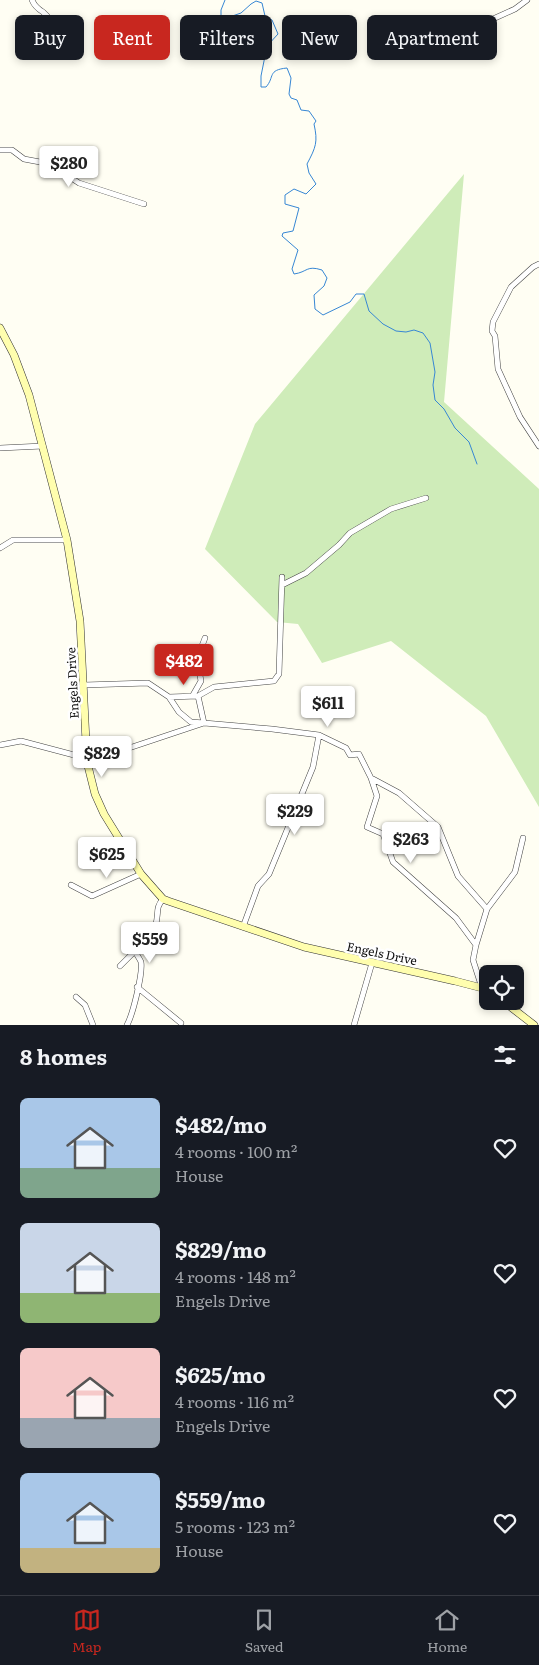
<!DOCTYPE html>
<html lang="en">
<head>
<meta charset="utf-8">
<style>
  body { margin:0; font-family:Literata,serif; background:#242831; color:#f1f3f6; height:100vh; display:flex; flex-direction:column; font-size:19px; white-space:nowrap }
  * { box-sizing:border-box; margin:0 }
  p { font-size:16px; color:#9ea1a6 }
  .icon { flex:none; width:28px; height:28px; fill:none; stroke:currentColor; stroke-width:2; stroke-linecap:round; stroke-linejoin:round }
  .map { position:relative; height:1025px; overflow:hidden }
  .side { display:flex; flex-direction:column; background:#171b24; flex:1 }
  .side>* { flex:none }
  .guide { position:absolute; left:15px; top:15px; width:510px; height:45px; display:flex; gap:10px }
  .buttons { position:absolute; left:479px; top:965px; display:grid; gap:10px }
  .buttons a { display:grid; place-items:center; width:45px; height:45px; border-radius:8px; background:#171b24; box-shadow:0 2px 8px #0003; font-size:25px }
  .price { position:absolute; translate:-50% -42px; padding:0 11px; border-radius:5px; background:#fff; color:#222; font-size:16px; line-height:32px; filter:drop-shadow(0 1px 2px #0008) }
  .price::after { content:''; position:absolute; left:50%; top:30px; width:15px; height:11px; margin-left:-8px; background:inherit; clip-path:polygon(0 0,100% 0,50% 100%) }
  .price.active { background:#c8271f; color:#fff }
  ul { padding:0; list-style:none }
  li { display:flex; align-items:center; gap:15px; height:125px; padding:0 20px }
  li span { display:grid; place-items:center; flex:none; width:140px; height:100px; border-radius:8px; color:#555 }
  li>.icon { margin-inline-start:auto }
  span .icon { width:60px; height:60px; fill:#fffc; stroke-width:1 }
  li b { font-size:21px }
  h2 { display:flex; justify-content:space-between; align-items:center; height:60px; padding:0 20px; font-size:21px }
  .pill { padding:0 18px; border-radius:8px; background:#171b24; box-shadow:0 2px 8px #0003; font-size:18px; line-height:45px }
  .pill.active { background:#c8271f; color:#fff }
  .tabs { display:flex; justify-content:space-around; align-items:center; height:70px; border-top:1px solid #363941; background:#171b24; font-size:14px; color:#9ea1a6 }
  .tabs a { display:grid; justify-items:center; gap:2px }
  .tabs .active { color:#c8271f }
  .map>svg:first-child { display:block }
  .green { fill:#cfecb9 }
  .lines { fill:none; stroke-linecap:round; stroke-linejoin:round }
  .stream { stroke:#3787d4; stroke-width:1 }
  .street-casing { stroke:#434343; stroke-width:6 }
  .secondary-casing { stroke:#323232; stroke-width:8 }
  .street { stroke:#fff; stroke-width:5 }
  .secondary { stroke:#fffeae; stroke-width:7 }
  .labels { text-anchor:middle; dominant-baseline:central; stroke-width:5; stroke-linejoin:round; paint-order:stroke }
  .street-label { font-size:12px; fill:#101010; stroke:#fff }
</style>
</head>
<body>
<div class="map">
<svg width="539" height="1025" viewBox="0 0 539 1025">
  <rect width="100%" height="100%" fill="#fffef3"/>
  <path class="green" d="M464,174l-20,228 95,87v318l-53,-91 -95,-75 -69,22 -24,-39 -21,-2 -72,-73 50,-125z"/>
  <g class="lines">
    <path class="stream" d="M225,0l-4,10v10l20,-7 10,-9 5,-3 6,2 3,13 7,4 6,14 -11,12 -6,30v11h5c9,-10 1,-17 21,-19l4,10 -2,16 2,4 6,2 4,10 8,1 7,10 -2,3c4,18 2,23 -7,40l2,9 7,11 -10,10 -12,-5 -9,6v9l14,4 -6,23 -10,2 -1,3 16,14 -6,19 2,5c14,-2 12,-9 28,-4l5,8 -3,8 -10,9 1,14 8,6 27,-13 6,-8h8l5,17 14,13 13,7 10,1 8,-2 9,3 7,10 5,29 -2,13 2,15 9,9 11,19 14,14 8,22"/>
    <g class="street-casing">
      <path id="street" d="M32,0c2,5 6,9 11,12 16,14 11,23 6,41
        M412,56l43,-18 18,-10 42,-19 12,-9
        M0,150h12l12,9 16,3 22,10 17,11 65,21
        M539,264l-6,3 -22,20 -18,35 -1,9 3,5 3,33 22,48 19,29
        M0,448l43,-2
        M0,548l13,-8h54
        M282,585l24,-12 33,-28 11,-12 41,-24 35,-11
        M84,685l64,-2 21,14 10,15 12,10 13,1 -6,-27
        M193,695l8,-14 -4,-22 8,-21
        M169,697l29,-1 16,-9 60,-6 5,-7 3,-97
        M0,745l21,-4 53,14 14,12
        M87,762l117,-39 68,6 47,6 27,13 4,7 9,-1 12,24 28,15 39,34 20,49 29,33
        M371,778l6,18 -10,31 16,7 10,28 63,56 20,27
        M85,852l22,-9 15,-2
        M71,885l21,11 49,-22
        M243,927l15,-41 11,-12 44,-107 6,-32
        M120,966l15,-15
        M137,987l44,36
        M482,988l-9,-28 3,-15 11,-36 28,-37 8,-34
        M76,997l9,8 8,20
        M127,1025c6,-11 16,-52 14,-63 -1,-3 -5,-8 -6,-11 7,-7 16,-16 20,-25 5,-11 -1,-17 8,-27
        M354,1025l18,-62"/>
    </g>
    <g class="secondary-casing">
      <path id="secondary" d="M0,328l14,27 15,40 38,145 13,81 7,141 8,32 9,20 37,60 22,25 5,2 136,46 151,34 27,7 6,4
        M503,1001l31,24"/>
    </g>
    <use href="#street" class="street"/>
    <use href="#secondary" class="secondary"/>
  </g>
  <g class="labels">
    <g class="street-label">
      <text transform="translate(72 683) rotate(-93)">Engels Drive</text>
      <text transform="translate(382 953) rotate(12)">Engels Drive</text>
    </g>
  </g>
</svg>
<div class="buttons">
<a><svg class="icon" aria-label="locate" viewBox="0 0 24 24"><circle cx="12" cy="12" r="6"/><path d="M12 2v4M12 18v4M2 12h4M18 12h4"/></svg></a>
</div>
<b class="price" style="left:69px;top:188px">$280</b>
<b class="price active" style="left:184px;top:686px">$482</b>
<b class="price" style="left:328px;top:728px">$611</b>
<b class="price" style="left:102px;top:778px">$829</b>
<b class="price" style="left:295px;top:836px">$229</b>
<b class="price" style="left:411px;top:864px">$263</b>
<b class="price" style="left:107px;top:879px">$625</b>
<b class="price" style="left:150px;top:964px">$559</b>
<div class="guide">
<a class="pill">Buy</a>
<a class="pill active">Rent</a>
<a class="pill">Filters</a>
<a class="pill">New</a>
<a class="pill">Apartment</a>
</div>
</div>
<section class="side">
<h2>8 homes<svg class="icon" aria-label="filters" viewBox="0 0 24 24"><path d="M4 7h16M4 17h16"/><circle cx="9" cy="7" r="2"/><circle cx="15" cy="17" r="2"/></svg></h2>
<ul>
<li><span style="background:linear-gradient(#a9c7e8 70%,#7fa58c 0)"><svg class="icon" aria-label="home" viewBox="0 0 24 24"><path d="M3 11l9-7 9 7M6 9v11h12V9"/></svg></span><div><b>$482/mo</b><p>4 rooms · 100 m²</p><p>House</p></div><svg class="icon" aria-label="heart" viewBox="0 0 24 24"><path d="M12 20l-8-8c-3-5 5-10 8-4 3-6 11-1 8 4z"/></svg></li>
<li><span style="background:linear-gradient(#c9d6e8 70%,#8fb573 0)"><svg class="icon" aria-label="home" viewBox="0 0 24 24"><path d="M3 11l9-7 9 7M6 9v11h12V9"/></svg></span><div><b>$829/mo</b><p>4 rooms · 148 m²</p><p>Engels Drive</p></div><svg class="icon" aria-label="heart" viewBox="0 0 24 24"><path d="M12 20l-8-8c-3-5 5-10 8-4 3-6 11-1 8 4z"/></svg></li>
<li><span style="background:linear-gradient(#f6c9c9 70%,#9aa5b1 0)"><svg class="icon" aria-label="home" viewBox="0 0 24 24"><path d="M3 11l9-7 9 7M6 9v11h12V9"/></svg></span><div><b>$625/mo</b><p>4 rooms · 116 m²</p><p>Engels Drive</p></div><svg class="icon" aria-label="heart" viewBox="0 0 24 24"><path d="M12 20l-8-8c-3-5 5-10 8-4 3-6 11-1 8 4z"/></svg></li>
<li><span style="background:linear-gradient(#a9c7e8 75%,#c2b280 0)"><svg class="icon" aria-label="home" viewBox="0 0 24 24"><path d="M3 11l9-7 9 7M6 9v11h12V9"/></svg></span><div><b>$559/mo</b><p>5 rooms · 123 m²</p><p>House</p></div><svg class="icon" aria-label="heart" viewBox="0 0 24 24"><path d="M12 20l-8-8c-3-5 5-10 8-4 3-6 11-1 8 4z"/></svg></li>
</ul>
</section>
<nav class="tabs">
<a class="active"><svg class="icon" aria-label="map" viewBox="0 0 24 24"><path d="M3 6l6-2 6 2 6-2v14l-6 2-6-2-6 2zM9 4v14M15 6v14"/></svg>Map</a>
<a><svg class="icon" aria-label="saved" viewBox="0 0 24 24"><path d="M7 4h10v16l-5-4-5 4z"/></svg>Saved</a>
<a><svg class="icon" aria-label="home" viewBox="0 0 24 24"><path d="M3 11l9-7 9 7M6 9v11h12V9"/></svg>Home</a>
</nav>
</body>
</html>
